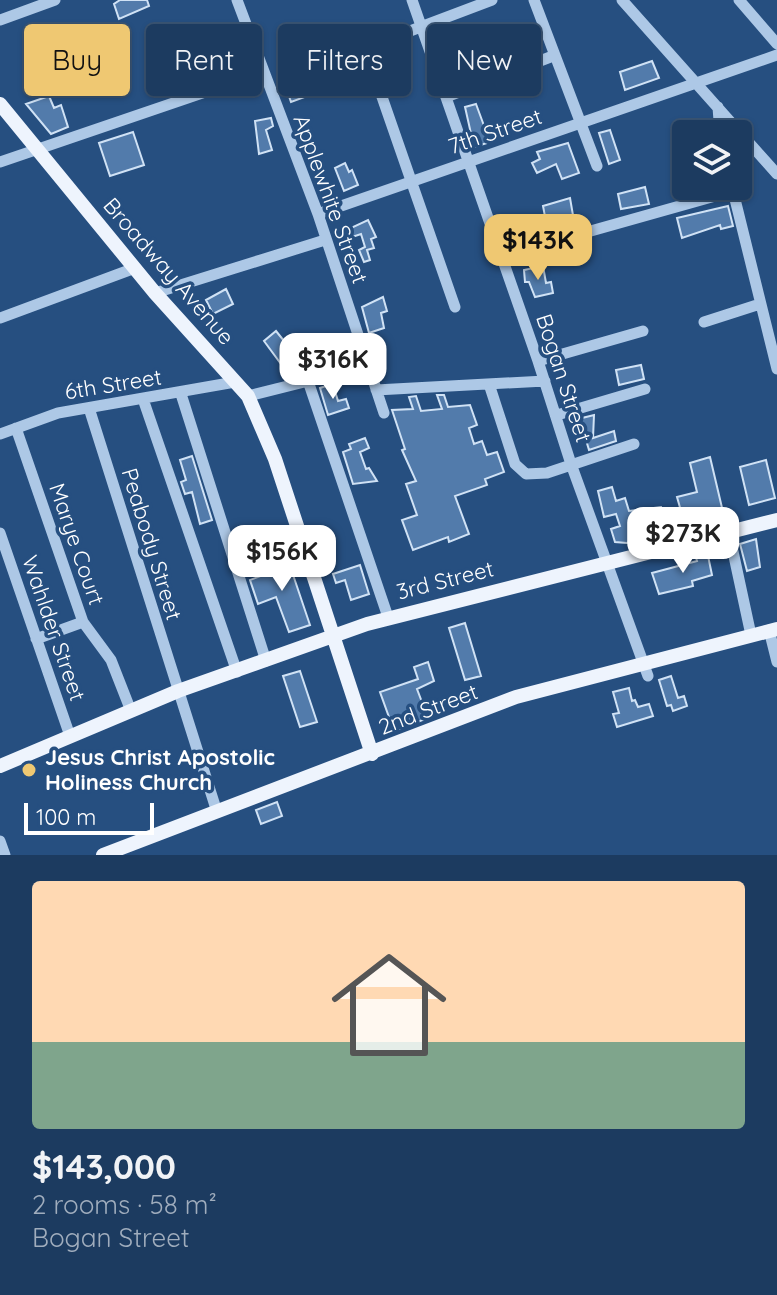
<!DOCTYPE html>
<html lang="en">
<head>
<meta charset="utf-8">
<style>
  body { margin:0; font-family:Quicksand,sans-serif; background:#294669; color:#f1f3f6; height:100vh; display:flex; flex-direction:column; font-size:30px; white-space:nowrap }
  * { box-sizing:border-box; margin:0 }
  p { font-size:26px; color:#a0adbd }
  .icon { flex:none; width:44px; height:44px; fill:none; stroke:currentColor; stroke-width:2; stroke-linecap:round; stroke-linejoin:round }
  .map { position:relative; height:855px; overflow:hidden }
  .sheet { display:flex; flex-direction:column; background:#1c3b60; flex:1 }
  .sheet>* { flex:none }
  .top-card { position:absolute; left:24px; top:24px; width:730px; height:72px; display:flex; gap:16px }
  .buttons { position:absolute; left:672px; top:120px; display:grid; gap:16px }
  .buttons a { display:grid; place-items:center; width:80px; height:80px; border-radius:8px; background:#1c3b60; box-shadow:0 2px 6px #0004,0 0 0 2px #3a5575; font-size:40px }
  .scale { position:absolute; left:24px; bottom:20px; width:130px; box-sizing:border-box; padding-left:8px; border:4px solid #fff; border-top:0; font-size:22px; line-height:28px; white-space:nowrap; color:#fff; -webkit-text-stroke:6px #264f80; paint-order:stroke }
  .price { position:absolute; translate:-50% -68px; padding:0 18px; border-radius:16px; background:#fff; color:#222; font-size:26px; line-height:52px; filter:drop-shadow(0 2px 4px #0008) }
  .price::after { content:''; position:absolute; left:50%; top:48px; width:24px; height:18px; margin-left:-12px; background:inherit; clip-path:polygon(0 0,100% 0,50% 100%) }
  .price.selected { background:#efc872; color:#111 }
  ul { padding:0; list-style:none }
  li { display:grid; align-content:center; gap:16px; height:424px; padding:0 32px }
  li+li { border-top:2px solid #3a5575 }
  li span { display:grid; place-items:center; height:248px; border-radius:8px; color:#555 }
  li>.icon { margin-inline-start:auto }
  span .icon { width:144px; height:144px; fill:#fffc; stroke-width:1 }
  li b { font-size:34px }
  .pill { padding:0 28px; border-radius:8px; background:#1c3b60; box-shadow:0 2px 6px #0004,0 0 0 2px #3a5575; font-size:28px; line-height:72px }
  .pill.selected { background:#efc872; color:#111 }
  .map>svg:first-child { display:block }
  .building { fill:#527bab; stroke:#d0e2f5; stroke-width:2 }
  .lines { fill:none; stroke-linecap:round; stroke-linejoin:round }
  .minor { stroke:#adc8e6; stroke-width:11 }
  .major { stroke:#eef4fd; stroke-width:14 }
  .poi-dot { fill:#efc872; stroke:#264f80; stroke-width:3 }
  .labels { text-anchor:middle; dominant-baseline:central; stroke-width:7; stroke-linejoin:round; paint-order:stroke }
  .street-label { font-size:22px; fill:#fff; stroke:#264f80 }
  .poi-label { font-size:22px; font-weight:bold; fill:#fff; stroke:#264f80; text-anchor:start }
</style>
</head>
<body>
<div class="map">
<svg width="777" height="855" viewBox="0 0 777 855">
  <rect width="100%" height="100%" fill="#264f80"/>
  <path class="building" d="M120,0h27l2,6 -30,13 -5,-15z
    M493,25l11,30 -12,4 -3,-7 -29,11 -6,-18 30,-10 -3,-7z
    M232,30l8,33 -12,4 -11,-31z
    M652,61l7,17 -34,12 -5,-18z
    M297,70l6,16 7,-2 3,10 -22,8 -9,-26z
    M49,96l5,12 7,-3 7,22 -17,7 -25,-30z
    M476,104l14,38 -16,5 -9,-40z
    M271,118l2,8 -7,4 6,20 -13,4 -4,-33z
    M610,130l10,30 -11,4 -10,-31z
    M133,132l11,33 -34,11 -11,-33z
    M568,143l11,30 -17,6 -6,-15 -19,9 -5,-10 8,-4 -3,-7z
    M345,163l4,9 3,-2 6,15 -14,6 -9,-23z
    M645,187l4,17 -28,5 -3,-15z
    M570,198l4,23 -27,6 -4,-21z
    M728,206l5,20 -12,3 -1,-4 -38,13 -5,-20z
    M368,220l8,17 -5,2 3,9 -7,2 3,10 -6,2 -5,-12 6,-3 -4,-13 -21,7 -2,-7z
    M543,266l3,17 5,-1 2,11 -18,4 -6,-15h-4l-1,-12z
    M226,289l7,15 -20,10 -7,-14z
    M383,297l4,14 -6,2 3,15 -15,5 -7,-26z
    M276,331l21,26 -13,11 -20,-27z
    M641,365l3,14 -25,6 -3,-15z
    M329,385l1,4 4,-1 4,13 8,-2 3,9 -21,7 -8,-27z
    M437,395h7l4,12 22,-2 7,20 -8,3 5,16 8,-3 5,14 10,-3 7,20 -19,7 2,6 -32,11 14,38 -20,8 -1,-5 -35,13 -11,-30 15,-5 -11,-31 10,-3 -14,-31 3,-1 -13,-39 21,-1 -4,-12 7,-1 5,15 21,-2z
    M594,415l-1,23 21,-7 2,10 -27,9 -6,-20 -4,2 -5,-12z
    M365,438l4,10 -9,4 6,17 3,-1 8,13 -24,3 -10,-32 8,-3 -2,-5z
    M192,456l20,64 -12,4 -8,-32 -7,2 -4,-12 5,-2 -6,-20z
    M710,457l13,55 -38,13 -8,-28 20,-5 -7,-29z
    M766,460l9,38 -26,7 -9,-38z
    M612,487l4,14 9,-3 4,13 32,-4 5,18 -25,7 1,4 -15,7 -12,-1 -4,-13 9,-3 -4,-12 -12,3 -6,-26z
    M756,539l4,28 -13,4 -7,-27z
    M707,551l5,24 -20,6 1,5 -34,8 -7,-21 45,-12 -2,-7z
    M287,557l23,68 -21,7 -13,-35 -18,7 -8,-24 19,-7 -3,-9z
    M360,565l9,29 -18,6 -6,-20 -9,3 -3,-9z
    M465,623l16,53 -16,4 -16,-52z
    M428,662l6,19 -17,8 11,29 -34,13 -14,-39 38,-13 -4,-12z
    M300,671l17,51 -17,5 -17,-51z
    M671,676l7,22 6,-2 3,10 -14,5 -2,-6 -4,1 -8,-26z
    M629,688l3,13 3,-1 3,7 11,-3 4,12 -36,11 -4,-13 6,-1 -6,-21z
    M277,802l5,14 -21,8 -5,-14z"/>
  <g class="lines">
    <path class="minor" d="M237,0l81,214 66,199
      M412,0l126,361 33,103 77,212
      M534,0l63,166
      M622,0l155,174
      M739,0l38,44
      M0,20l55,-20
      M446,97l107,-41
      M718,107l2,27
      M0,162l264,-90
      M732,187l45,182
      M318,214l459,-159
      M502,256l231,-65
      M155,293l170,-53
      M455,307l-90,-259 127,-48
      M0,318l135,-50
      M704,322l56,-18
      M538,361l105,-30
      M308,381l80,236
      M489,384l26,80 11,10 21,-1 87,-29
      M376,390l169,-9
      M181,394l85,267
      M248,396l120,-30
      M143,399l94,273
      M89,408l128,404
      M557,415l88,-26
      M16,428l67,194 28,38 20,51
      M0,434l58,-21 177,-31
      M0,533l70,203
      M729,533l22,102
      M769,630l8,32
      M36,639l47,-17
      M0,841l5,14"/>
    <path class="major" d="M0,104l155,189 93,103 27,63 97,295
      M0,766l178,-75 189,-67 410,-104
      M103,855l413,-158 261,-68"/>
  </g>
  <circle class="poi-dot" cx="29" cy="770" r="8"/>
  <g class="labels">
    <g class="street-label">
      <text transform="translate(495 131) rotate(-19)">7th Street</text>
      <text transform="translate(331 199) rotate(70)">Applewhite Street</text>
      <text transform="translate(169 271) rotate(49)">Broadway Avenue</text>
      <text transform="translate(564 378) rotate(72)">Bogan Street</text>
      <text transform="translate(113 384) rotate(-9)">6th Street</text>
      <text transform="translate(77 544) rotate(71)">Marye Court</text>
      <text transform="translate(152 544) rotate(73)">Peabody Street</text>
      <text transform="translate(445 580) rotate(-14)">3rd Street</text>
      <text transform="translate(54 628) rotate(71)">Wahlder Street</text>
      <text transform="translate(428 709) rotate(-21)">2nd Street</text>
    </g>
    <g class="poi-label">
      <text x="45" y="757">Jesus Christ Apostolic<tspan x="45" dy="25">Holiness Church</tspan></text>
    </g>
  </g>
</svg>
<div class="buttons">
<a><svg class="icon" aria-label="layers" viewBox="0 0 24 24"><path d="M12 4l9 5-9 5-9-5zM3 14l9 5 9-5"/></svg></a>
</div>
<div class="scale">100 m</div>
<b class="price selected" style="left:538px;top:282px">$143K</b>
<b class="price" style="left:333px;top:401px">$316K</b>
<b class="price" style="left:683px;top:575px">$273K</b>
<b class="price" style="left:282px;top:593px">$156K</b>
<div class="top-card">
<a class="pill selected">Buy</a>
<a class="pill">Rent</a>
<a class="pill">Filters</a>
<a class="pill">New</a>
</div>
</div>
<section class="sheet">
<ul>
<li><span style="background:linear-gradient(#ffd9b3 65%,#7fa58c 0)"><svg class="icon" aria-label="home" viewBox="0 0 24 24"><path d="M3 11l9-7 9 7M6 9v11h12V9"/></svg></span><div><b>$143,000</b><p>2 rooms · 58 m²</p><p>Bogan Street</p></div></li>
</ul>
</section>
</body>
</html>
